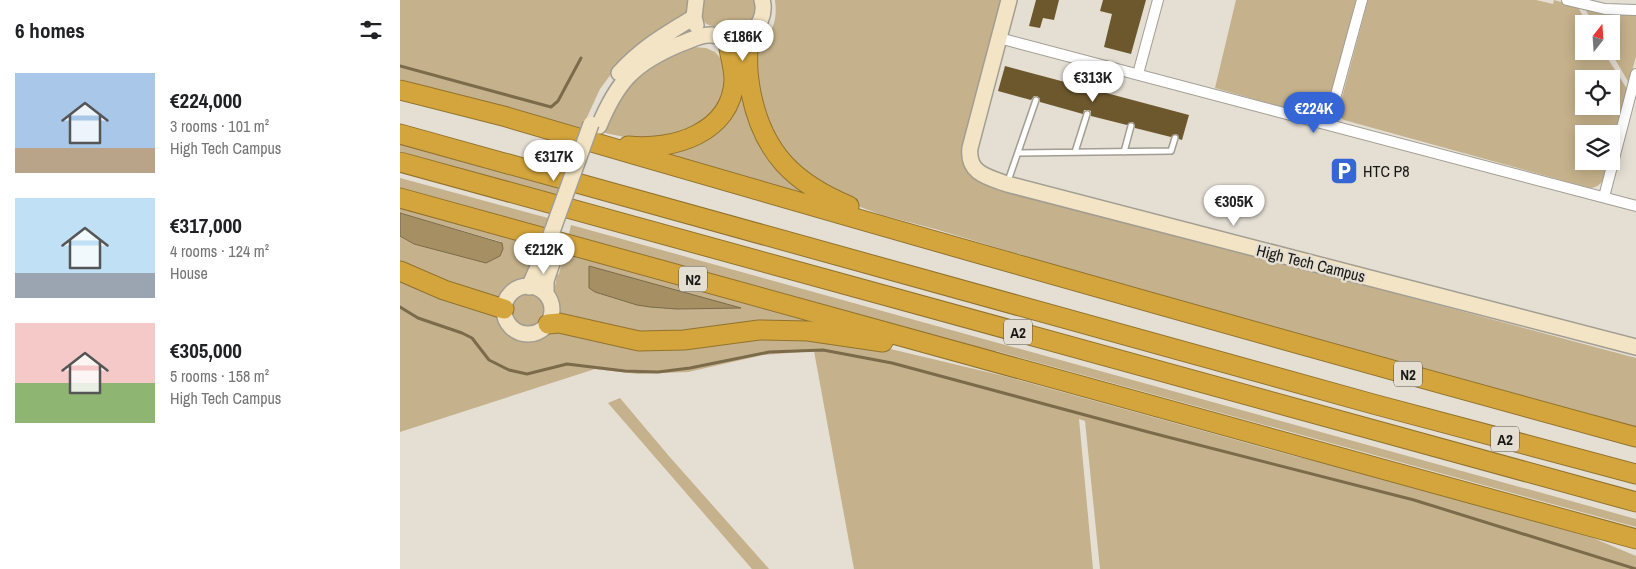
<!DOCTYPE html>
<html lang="en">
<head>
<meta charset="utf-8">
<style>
  body { margin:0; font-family:"Archivo Narrow",sans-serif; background:#f2f2f2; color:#202124; height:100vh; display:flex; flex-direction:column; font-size:19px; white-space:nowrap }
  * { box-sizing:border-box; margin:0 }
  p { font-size:16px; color:#757577 }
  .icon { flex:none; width:28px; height:28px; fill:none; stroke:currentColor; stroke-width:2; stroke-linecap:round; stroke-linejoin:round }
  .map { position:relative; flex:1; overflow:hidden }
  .panel { display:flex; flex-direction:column; background:#fff; width:400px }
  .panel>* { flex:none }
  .needle { width:32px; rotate:17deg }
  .buttons { position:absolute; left:1175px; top:15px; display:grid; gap:10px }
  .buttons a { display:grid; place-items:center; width:45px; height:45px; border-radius:0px; background:#fff; box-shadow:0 2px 12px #0003; font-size:25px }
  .price { position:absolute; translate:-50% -42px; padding:0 11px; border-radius:18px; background:#fff; color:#222; font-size:16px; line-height:32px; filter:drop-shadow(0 1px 2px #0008) }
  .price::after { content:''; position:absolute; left:50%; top:30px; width:15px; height:11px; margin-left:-8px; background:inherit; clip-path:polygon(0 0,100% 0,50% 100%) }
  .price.on { background:#3666d5; color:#fff }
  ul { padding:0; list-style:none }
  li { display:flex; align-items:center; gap:15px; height:125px; padding:0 15px }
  li span { display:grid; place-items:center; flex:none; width:140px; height:100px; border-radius:0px; color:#555 }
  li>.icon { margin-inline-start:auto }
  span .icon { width:60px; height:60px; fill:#fffc; stroke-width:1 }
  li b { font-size:21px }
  h2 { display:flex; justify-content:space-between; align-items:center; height:60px; padding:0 15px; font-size:21px }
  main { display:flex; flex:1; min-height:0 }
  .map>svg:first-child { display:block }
  .green { fill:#c5b18b; fill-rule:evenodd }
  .water { fill:#a58f63; stroke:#7b6b4b }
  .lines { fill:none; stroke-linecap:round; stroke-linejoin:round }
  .stream { stroke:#7b6b4b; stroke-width:3 }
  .building { fill:#6d582d }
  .lane-casing { stroke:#a29d92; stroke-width:8 }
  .street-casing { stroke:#a29d92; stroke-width:12 }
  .secondary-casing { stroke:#a29d92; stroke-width:18 }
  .highway-casing { stroke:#92732e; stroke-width:21 }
  .lane { stroke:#fff; stroke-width:5 }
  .street { stroke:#fff; stroke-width:10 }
  .secondary { stroke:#f2e4c4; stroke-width:15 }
  .highway { stroke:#d3a53c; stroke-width:19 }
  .secondary-bridge-casing { stroke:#a29d92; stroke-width:18; stroke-linecap:butt }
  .secondary-bridge { stroke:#f2e4c4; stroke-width:15 }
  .labels { text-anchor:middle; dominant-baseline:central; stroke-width:5; stroke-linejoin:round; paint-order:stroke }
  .shield { fill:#e4ded3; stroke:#56534d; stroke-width:1 }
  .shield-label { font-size:15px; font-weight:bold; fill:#191714 }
  .poi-label { font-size:16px; fill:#191714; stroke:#e4ded3; text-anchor:start }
  .street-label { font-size:16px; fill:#191714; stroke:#e4ded3 }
</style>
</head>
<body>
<main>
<section class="panel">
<h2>6 homes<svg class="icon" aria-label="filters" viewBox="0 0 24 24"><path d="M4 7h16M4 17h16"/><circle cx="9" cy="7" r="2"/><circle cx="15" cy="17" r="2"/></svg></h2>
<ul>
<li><span style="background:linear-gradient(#a9c7e8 75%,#b9a48a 0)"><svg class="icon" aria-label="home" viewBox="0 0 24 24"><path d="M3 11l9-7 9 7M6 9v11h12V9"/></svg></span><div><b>€224,000</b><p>3 rooms · 101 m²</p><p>High Tech Campus</p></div></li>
<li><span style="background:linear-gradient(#bfe0f5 75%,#9aa5b1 0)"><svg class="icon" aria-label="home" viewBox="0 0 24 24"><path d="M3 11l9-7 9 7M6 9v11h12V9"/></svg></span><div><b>€317,000</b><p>4 rooms · 124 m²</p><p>House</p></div></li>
<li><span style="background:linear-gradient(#f6c9c9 60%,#8fb573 0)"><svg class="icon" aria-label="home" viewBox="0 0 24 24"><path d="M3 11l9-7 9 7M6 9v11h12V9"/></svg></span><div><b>€305,000</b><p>5 rooms · 158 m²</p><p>High Tech Campus</p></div></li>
</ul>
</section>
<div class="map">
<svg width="1236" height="569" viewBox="0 0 1236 569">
  <rect width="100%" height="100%" fill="#e4ded3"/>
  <path class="green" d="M0,0h291l-2,11 -75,59 -14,19 -18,39 -102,-26 -80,-23z
    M304,0h51c3,14 -5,31 -21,32 -7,0 -13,-3 -19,-5 -5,-2 -10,-2 -12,-8 -3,-6 -1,-13 1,-19z
    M375,0h229l-40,162 2,7 11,12 659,177v72l-561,-159 -140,-42 -53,-14 -30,-11 -55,-31 -39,-64 -3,-60c17,-14 23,-27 20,-49z
    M836,0h120l-28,106 -15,10 -98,-28z
    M968,0h168l17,4 1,-4 24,7 9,17h-3v27h19l24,38 -16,59v-14h-27v27h24c-3,12 -3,26 -18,27l-246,-68 -5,-4v-7zM1184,79h27v27h-27z
    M1185,9l28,6 23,-2v43l-7,27 -19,-32h1v-27h-17z
    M293,47l13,1 9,4 9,10 5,12 -8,32 -21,23 -61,11 -34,-7 12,-34 24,-26 36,-20z
    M339,70l12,41 70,88 -208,-52 80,-4z
    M0,143l159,44 -2,8 -145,-40 -12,-4z
    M0,178l148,40 -5,13 -143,-39z
    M0,204l137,38 -6,19 -1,13 -5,6 -17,10 -8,12 -100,-35v-31l14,8 88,-2 -102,-29z
    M171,225l1065,294v8l-640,-176 -1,5 -427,-118z
    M165,249l278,78 -1,4 -203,6 -82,-22v-8l-3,-15 3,-17 2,-1z
    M0,276l98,40c8,26 32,30 52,15l49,7 162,-4 121,13 122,29 290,80 88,20 211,62 43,18v13h-536l-15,-148 -6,-2 14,150h-239l-40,-218 -51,4 -75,17 -50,2 -43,-5 -195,63z
    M111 310a17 17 0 1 1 34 0a17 17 0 1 1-34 0Z
    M220,398l48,57 101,114h-17l-144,-166z"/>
  <path class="water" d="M0,213l102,30 1,6 -3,7 -14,7 -72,-19 -14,-8z
    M189,266l152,42 -64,1 -27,-2 -13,-2 -42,-13 -6,-4z"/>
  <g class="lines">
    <path class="stream" d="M0,66l151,41 7,-6 23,-43
      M0,307l18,11 44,15 10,5 17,22 20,10 18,4 40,-10 58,7 33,1 32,-4 79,-16 54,-2 69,13 260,70 262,67 222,69"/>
  </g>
  <path class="building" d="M636,0h23l-5,20 -11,-2 -3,10 -11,-2z
    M703,0h43l-15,54 -27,-7 8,-33 -12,-3z
    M605,66l184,49 -7,25 -3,-1 -1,-4 -2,-1 -5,3 -36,-9 -1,-5 -2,-1 -5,3 -36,-9v-5l-3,-1h-4l-1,4 -43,-12v-3l-3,-3h-3l-3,4 -33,-9z"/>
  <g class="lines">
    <g class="lane-casing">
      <path id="lane" d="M675,152l12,-38
        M724,152l7,-26
        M618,153l153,-2 4,-13
        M608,181l28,-81"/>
    </g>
    <g class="street-casing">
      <path id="street" d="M1167,0l38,9 31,1
        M599,38l637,168
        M738,74l20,-74
        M928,124l34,-124
        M1204,197l32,-123"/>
    </g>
    <g class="secondary-casing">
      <path id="secondary" d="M609,0l-39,148c-3,25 17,29 37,36l629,163
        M296,25l-2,-8 2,-17
        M219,73c25,-27 45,-37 75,-56
        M199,126c18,-44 35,-63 81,-82 9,-3 19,-9 29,-9 13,-1 23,9 37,1 13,-6 20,-23 16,-36
        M104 310a24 24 0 1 1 48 0a24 24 0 1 1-48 0Z
        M129,287l16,-36
        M146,294v-13l9,-27"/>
    </g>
    <g class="highway-casing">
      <path id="highway" d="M349,44c-3,16 -1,33 2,49 12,60 43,90 98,113
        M0,90l107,27
        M96,114c379,111 759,219 1140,323
        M0,134l973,270 263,70
        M228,146c44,5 104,-13 106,-66 0,-11 -3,-21 -5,-31
        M0,162l1236,340
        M0,198l1236,341
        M0,271l44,19 60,19
        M148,324l11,-1 80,18 45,-1 75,-10 49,1 75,11"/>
    </g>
    <use href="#lane" class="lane"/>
    <use href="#street" class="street"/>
    <use href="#secondary" class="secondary"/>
    <use href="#highway" class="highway"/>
    <g class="secondary-bridge-casing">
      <path id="secondary-bridge" d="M145,251l46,-127"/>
    </g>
    <use href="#secondary-bridge" class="secondary-bridge"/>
  </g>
  <defs>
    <g id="parking-square" transform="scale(1.4375)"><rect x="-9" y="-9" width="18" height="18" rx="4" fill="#3666d5" stroke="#e4ded3"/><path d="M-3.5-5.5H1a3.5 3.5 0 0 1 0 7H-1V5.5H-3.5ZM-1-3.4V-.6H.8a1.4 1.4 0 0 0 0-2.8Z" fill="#fff"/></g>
  </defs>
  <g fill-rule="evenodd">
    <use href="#parking-square" x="944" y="171"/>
  </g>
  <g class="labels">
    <g class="shield">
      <rect x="279" y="266.5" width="28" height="25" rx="4"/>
      <rect x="604" y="319.5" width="28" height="25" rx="4"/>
      <rect x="994" y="361.5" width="28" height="25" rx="4"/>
      <rect x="1091" y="426.5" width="28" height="25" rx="4"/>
    </g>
    <g class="shield-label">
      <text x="293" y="279">N2</text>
      <text x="618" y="332">A2</text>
      <text x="1008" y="374">N2</text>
      <text x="1105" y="439">A2</text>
    </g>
    <g class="poi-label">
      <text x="963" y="171">HTC P8</text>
    </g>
    <g class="street-label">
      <text transform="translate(911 263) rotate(14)">High Tech Campus</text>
    </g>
  </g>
</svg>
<div class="buttons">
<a><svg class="needle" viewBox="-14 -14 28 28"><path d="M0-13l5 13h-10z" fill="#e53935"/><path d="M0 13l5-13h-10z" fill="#757577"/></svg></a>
<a><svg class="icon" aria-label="locate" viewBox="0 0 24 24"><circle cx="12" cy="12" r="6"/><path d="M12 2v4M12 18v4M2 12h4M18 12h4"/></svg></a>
<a><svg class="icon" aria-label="layers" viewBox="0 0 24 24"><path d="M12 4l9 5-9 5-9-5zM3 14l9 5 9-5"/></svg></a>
</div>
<b class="price" style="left:343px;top:62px">€186K</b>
<b class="price" style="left:693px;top:103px">€313K</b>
<b class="price on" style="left:914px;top:134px">€224K</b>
<b class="price" style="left:154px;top:182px">€317K</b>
<b class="price" style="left:834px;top:227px">€305K</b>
<b class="price" style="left:144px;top:275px">€212K</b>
</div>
</main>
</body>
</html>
